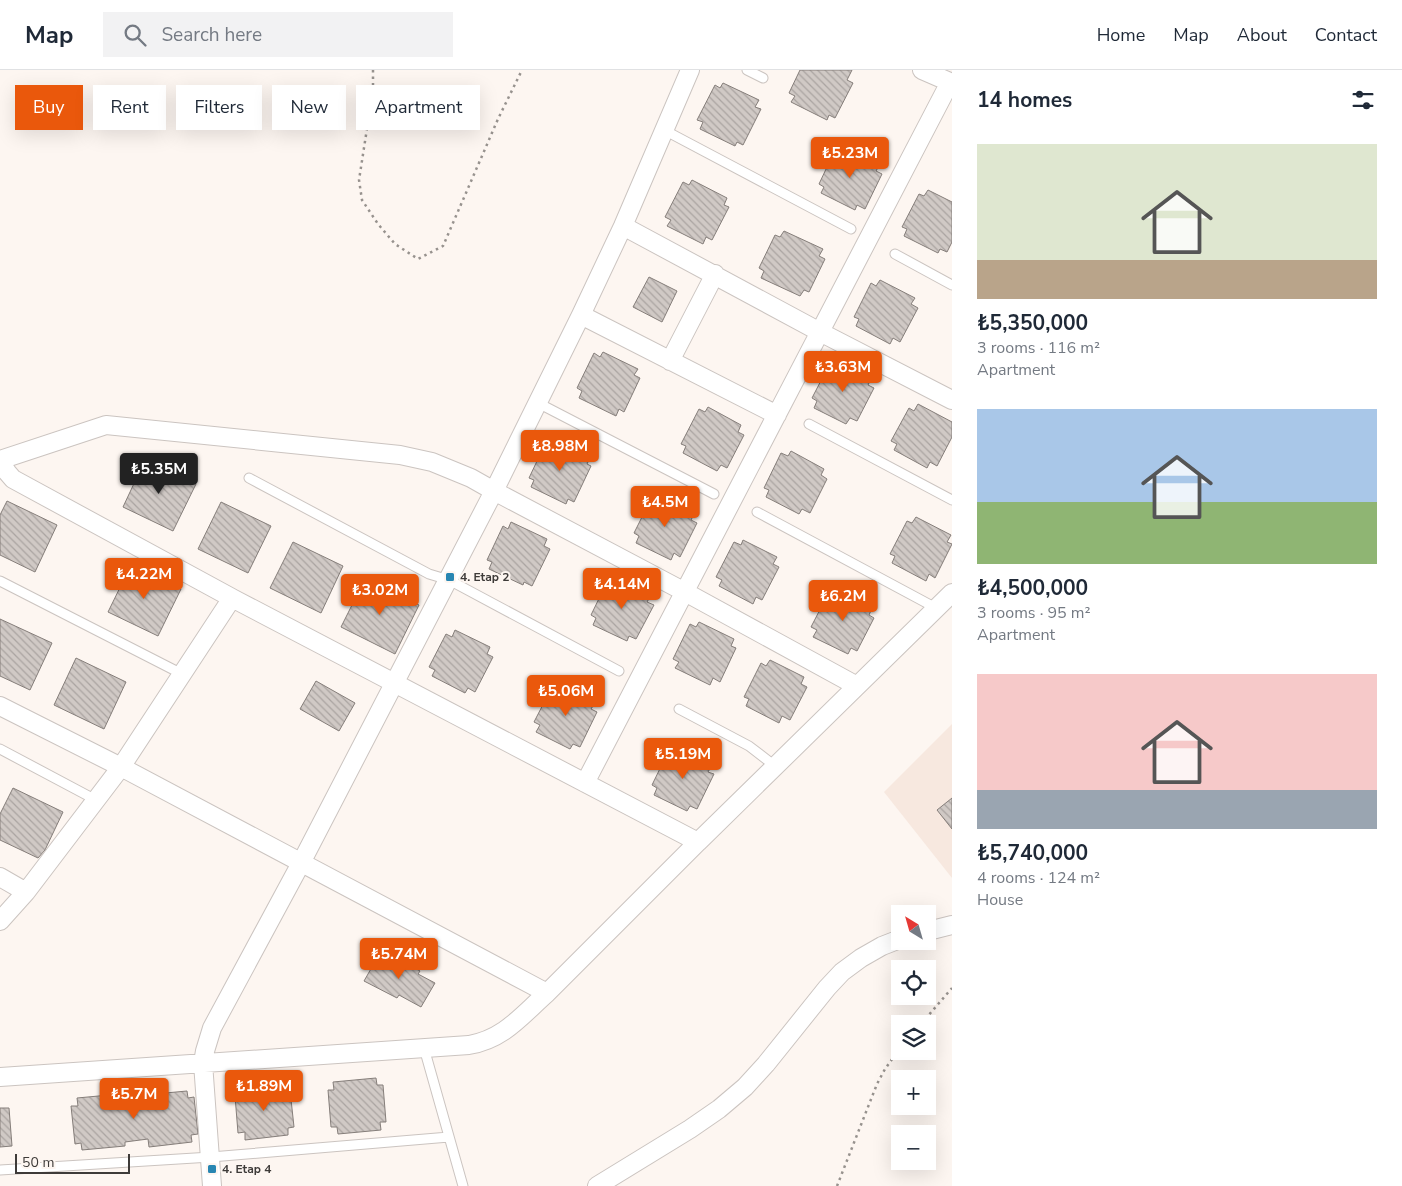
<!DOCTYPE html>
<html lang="en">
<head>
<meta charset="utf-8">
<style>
  body { margin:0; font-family:"Nunito Sans",sans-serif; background:#f2f2f3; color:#1f2937; height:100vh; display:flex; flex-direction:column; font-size:19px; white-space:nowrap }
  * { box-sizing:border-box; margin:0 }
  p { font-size:16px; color:#747a83 }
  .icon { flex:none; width:28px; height:28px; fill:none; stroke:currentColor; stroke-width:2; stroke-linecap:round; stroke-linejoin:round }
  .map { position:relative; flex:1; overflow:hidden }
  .sheet { display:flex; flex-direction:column; background:#fff; width:450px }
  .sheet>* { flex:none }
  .guide { position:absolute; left:15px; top:15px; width:475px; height:45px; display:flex; gap:10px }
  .needle { width:32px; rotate:323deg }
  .controls { position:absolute; left:891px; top:835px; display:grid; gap:10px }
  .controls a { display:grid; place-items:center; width:45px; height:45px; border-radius:0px; background:#fff; box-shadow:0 5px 20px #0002; font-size:25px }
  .scale { position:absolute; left:15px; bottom:12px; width:115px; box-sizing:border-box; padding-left:5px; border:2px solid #3e3b39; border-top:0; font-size:14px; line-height:18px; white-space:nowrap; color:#3e3b39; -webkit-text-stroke:4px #fdf6f1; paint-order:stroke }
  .price { position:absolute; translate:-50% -42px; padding:0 11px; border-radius:5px; background:#ea580c; color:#fff; font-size:16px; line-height:32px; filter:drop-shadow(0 1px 2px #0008) }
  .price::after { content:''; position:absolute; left:50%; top:30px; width:15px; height:11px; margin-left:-8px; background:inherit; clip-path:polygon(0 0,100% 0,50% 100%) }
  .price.selected { background:#222; color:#fff }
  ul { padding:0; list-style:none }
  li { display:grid; align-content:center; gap:10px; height:265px; padding:0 25px }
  li span { display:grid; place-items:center; height:155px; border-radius:0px; color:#555 }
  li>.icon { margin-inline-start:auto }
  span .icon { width:90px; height:90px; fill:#fffc; stroke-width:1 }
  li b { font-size:21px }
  h2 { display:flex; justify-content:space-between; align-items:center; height:60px; padding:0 25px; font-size:21px }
  .chip { padding:0 18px; border-radius:0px; background:#fff; box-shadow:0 5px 20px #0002; font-size:18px; line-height:45px }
  .chip.selected { background:#ea580c; color:#fff }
  header { display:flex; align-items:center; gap:30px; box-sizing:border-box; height:70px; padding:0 25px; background:#fff; border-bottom:1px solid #e0e1e3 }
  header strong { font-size:24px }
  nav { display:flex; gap:28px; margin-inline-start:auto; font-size:18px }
  .search { width:350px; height:45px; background:#f2f2f3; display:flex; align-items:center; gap:12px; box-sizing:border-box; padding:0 18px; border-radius:0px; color:#747a83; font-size:19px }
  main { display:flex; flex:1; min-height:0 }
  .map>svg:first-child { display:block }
  .built { fill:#f7e8df }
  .building { fill:url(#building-back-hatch); stroke:#857e7a }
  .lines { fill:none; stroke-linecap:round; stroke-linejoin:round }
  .lane-casing { stroke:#cbc4c0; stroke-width:11 }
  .street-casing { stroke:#cbc4c0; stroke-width:20 }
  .path { stroke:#97928e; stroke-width:2.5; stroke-dasharray:2.5 4; stroke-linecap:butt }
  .lane { stroke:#fff; stroke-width:9 }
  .street { stroke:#fff; stroke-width:18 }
  .poi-dot { fill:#2886b2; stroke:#fdf6f1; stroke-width:2 }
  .labels { text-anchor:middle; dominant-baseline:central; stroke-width:4; stroke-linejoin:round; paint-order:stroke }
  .poi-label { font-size:12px; font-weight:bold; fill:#3e3b39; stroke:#fdf6f1; text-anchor:start }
</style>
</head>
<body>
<header>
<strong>Map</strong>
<div class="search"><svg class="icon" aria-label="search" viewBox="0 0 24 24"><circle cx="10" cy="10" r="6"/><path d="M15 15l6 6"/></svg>Search here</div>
<nav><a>Home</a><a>Map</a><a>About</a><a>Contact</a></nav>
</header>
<main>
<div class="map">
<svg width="952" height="1116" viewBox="0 0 952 1116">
  <defs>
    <pattern id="building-back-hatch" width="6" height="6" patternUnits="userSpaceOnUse" patternTransform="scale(1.25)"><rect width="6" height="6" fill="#d0c9c5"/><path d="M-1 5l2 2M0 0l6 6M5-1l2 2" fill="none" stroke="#aaa4a1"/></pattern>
  </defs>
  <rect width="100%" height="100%" fill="#fdf6f1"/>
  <path class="built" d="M952,654v154l-68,-86z"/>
  <path class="building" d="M800,0h52l-5,10 6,3 -18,35 -6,-3 -2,5 -36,-18 4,-6 -6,-3z
    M723,13l36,17 -4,7 6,2 -18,36 -6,-3 -2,4 -35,-17 3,-7 -6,-2 18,-35 5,3z
    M844,77l36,17 -4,7 6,3 -17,35 -8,-4 -2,5 -34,-17 3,-6 -5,-3 16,-34 6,3z
    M692,110l35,18 -3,7 5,2 -17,33 -6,-3 -3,7 -36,-18 4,-6 -6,-3 18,-35 6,3z
    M928,120l24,12v40l-5,10 -7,-3 -2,4 -34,-17 3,-7 -5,-2 17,-33 5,2z
    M784,161l39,18 -4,7 6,3 -16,33 -5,-2 -4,6 -39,-18 3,-7 -5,-3 16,-33 5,2z
    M649,207l28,14 -15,31 -29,-15z
    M880,210l35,18 -4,6 7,4 -18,34 -7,-4 -3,6 -34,-18 3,-7 -5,-2 17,-34 5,3z
    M603,282l35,17 -4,6 6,3 -16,34 -5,-3 -3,7 -37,-18 3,-7 -5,-3 17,-35 6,4z
    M838,291l33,18 -3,6 6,3 -17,33 -7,-3 -4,6 -32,-16 3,-7 -5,-3 17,-33 5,3z
    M918,334l34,18v15l-15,29 -7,-4 -3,6 -33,-18 3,-6 -6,-3 18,-33 5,3z
    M708,337l33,18 -3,7 6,3 -17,33 -6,-3 -4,6 -34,-18 3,-7 -5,-2 18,-35 6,3z
    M546,372l7,4 2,-4 35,16 -3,6 4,2 -17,36 -6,-3 -2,5 -35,-17 3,-7 -5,-2z
    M791,381l33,18 -3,6 6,4 -17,34 -8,-4 -3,5 -33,-17 3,-7 -5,-2 17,-35 7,3z
    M145,390l51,24 -23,47 -50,-24z
    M660,426l34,18 -3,6 6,3 -17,34 -6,-4 -3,7 -35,-17 3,-7 -5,-3 17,-34 6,3z
    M7,431l50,24 -22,47 -35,-17v-40z
    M221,432l50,24 -23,47 -50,-24z
    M916,447l35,18 -4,7 5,2 -17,34 -6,-4 -3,7 -34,-18 3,-7 -5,-2 17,-33 5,2z
    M511,452l36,17 -3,7 6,3 -18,37 -8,-4 -1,3 -34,-16 3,-7 -5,-2 16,-34 5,3z
    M743,470l34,17 -4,7 6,3 -17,33 -6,-3 -3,7 -34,-18 3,-6 -6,-3 18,-35 7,3z
    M293,472l50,24 -22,47 -51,-25z
    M131,495l50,24 -23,47 -50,-24z
    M365,509l54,26 -24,49 -54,-27z
    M618,509l33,16 -4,7 7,3 -18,34 -7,-3 -2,5 -34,-16 3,-7 -5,-3 17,-35 7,4z
    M837,520l35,18 -3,7 5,3 -17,33 -6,-3 -3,6 -35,-17 4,-7 -6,-3 17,-33 6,3z
    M0,549l52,24 -22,47 -30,-14z
    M699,552l35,17 -3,7 5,2 -16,34 -7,-4 -3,7 -35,-17 4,-6 -6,-3 17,-35 6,3z
    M455,560l35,17 -3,7 6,3 -18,35 -7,-4 -3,5 -33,-17 3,-6 -6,-3 17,-33 6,3z
    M76,588l50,24 -22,47 -50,-24z
    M770,590l34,17 -3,7 6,3 -17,33 -8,-4 -3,7 -33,-17 3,-7 -5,-2 17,-34 5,3z
    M316,611l39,22 -16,28 -39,-22z
    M560,615l35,18 -4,6 6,3 -17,35 -7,-3 -3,5 -34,-17 4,-7 -6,-3 17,-33 5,3z
    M678,679l34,16 -4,7 6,2 -17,35 -7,-3 -3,5 -33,-16 3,-7 -5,-3 17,-35 7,4z
    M13,718l50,24 -18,38 -7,8 -38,-18v-26z
    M952,728v31l-15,-19z
    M380,883l11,6 2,-3 27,15 -2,3 17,9 -14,24 -22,-12 -2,3 -33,-17z
    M376,1008l1,7h6l3,37h-6l1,8 -43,4 -1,-7h-6l-3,-37h6l-1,-8z
    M284,1014v7l6,-1 4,37 -6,1v7l-43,5v-8l-7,1 -3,-37 6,-1 -1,-7z
    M187,1021l1,7 6,-1 4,37 -7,1 1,7 -43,5 -1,-8 -23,3v4l-43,4 -1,-7 -6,1 -4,-38h7l-1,-8 43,-4 1,8 24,-2 -1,-5z
    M0,1038h9l3,38 -12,1z"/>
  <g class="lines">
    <g class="lane-casing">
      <path id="lane" d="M747,0l16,8
        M664,60l187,99
        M895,184l57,31
        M538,333l176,91
        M809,354l143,76
        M249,408l180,96 20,6 170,91
        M757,442l179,96
        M0,511l182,93
        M679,639l70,37 26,20
        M0,679l96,51
        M424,978l39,138
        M0,1100l211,-13 238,-20"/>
    </g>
    <g class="street-casing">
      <path id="street" d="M922,0l30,13
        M623,156l197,106 132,68
        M581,245l196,100
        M670,291l45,-87
        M0,390l7,12 6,7 219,119 -111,169 426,226 151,-151
        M0,390l106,-35 294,30 32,7 39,16 23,13 87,-176 42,-89 67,-156
        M232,528l466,244 254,-249
        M0,636l121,61 -95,125 -26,29
        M585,713l365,-701
        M0,807l26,15
        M928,861l24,-6
        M0,1007l469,-32c35,-6 52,-29 78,-52
        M212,1116l-9,-123 2,-12 7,-23 89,-165 193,-372 191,101 172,94
        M597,1116l93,-57 29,-20 26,-22 21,-23 61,-76 15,-16 19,-14 21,-12 18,-7"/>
    </g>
    <path class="path" d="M373,0v20l-14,90 3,20 16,24 17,20 23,15 25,-13 55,-127 24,-49
      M921,954l31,-36
      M837,1116l40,-102 8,-15 15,-21"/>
    <use href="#lane" class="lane"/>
    <use href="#street" class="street"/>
  </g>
  <g class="poi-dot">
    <rect x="445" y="502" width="10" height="10" rx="2.5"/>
    <rect x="207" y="1094" width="10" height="10" rx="2.5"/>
  </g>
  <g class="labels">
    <g class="poi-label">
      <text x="460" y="507">4. Etap 2</text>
      <text x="222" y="1099">4. Etap 4</text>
    </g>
  </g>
</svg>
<div class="controls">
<a><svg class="needle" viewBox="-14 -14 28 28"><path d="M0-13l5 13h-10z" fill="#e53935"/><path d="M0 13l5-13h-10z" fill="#747a83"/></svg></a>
<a><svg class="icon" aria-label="locate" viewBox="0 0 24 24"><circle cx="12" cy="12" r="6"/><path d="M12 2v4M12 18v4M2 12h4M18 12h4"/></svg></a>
<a><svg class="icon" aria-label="layers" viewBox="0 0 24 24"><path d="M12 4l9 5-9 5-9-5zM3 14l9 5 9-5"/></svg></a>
<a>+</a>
<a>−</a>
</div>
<div class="scale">50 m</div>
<b class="price" style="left:850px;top:109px">₺5.23M</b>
<b class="price" style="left:843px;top:323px">₺3.63M</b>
<b class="price" style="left:560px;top:402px">₺8.98M</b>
<b class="price selected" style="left:159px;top:425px">₺5.35M</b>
<b class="price" style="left:665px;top:458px">₺4.5M</b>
<b class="price" style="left:144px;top:530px">₺4.22M</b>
<b class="price" style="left:622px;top:540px">₺4.14M</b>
<b class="price" style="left:380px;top:546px">₺3.02M</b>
<b class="price" style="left:843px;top:552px">₺6.2M</b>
<b class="price" style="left:566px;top:647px">₺5.06M</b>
<b class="price" style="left:683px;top:710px">₺5.19M</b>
<b class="price" style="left:399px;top:910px">₺5.74M</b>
<b class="price" style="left:264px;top:1042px">₺1.89M</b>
<b class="price" style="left:134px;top:1050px">₺5.7M</b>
<div class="guide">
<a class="chip selected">Buy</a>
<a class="chip">Rent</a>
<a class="chip">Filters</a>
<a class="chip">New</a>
<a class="chip">Apartment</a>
</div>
</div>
<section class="sheet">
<h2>14 homes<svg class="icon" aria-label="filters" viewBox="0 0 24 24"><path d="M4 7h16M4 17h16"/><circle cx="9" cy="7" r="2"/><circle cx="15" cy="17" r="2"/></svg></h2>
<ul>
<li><span style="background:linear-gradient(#dfe7d0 75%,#b9a48a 0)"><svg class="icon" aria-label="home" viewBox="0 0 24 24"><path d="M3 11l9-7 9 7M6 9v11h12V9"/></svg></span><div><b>₺5,350,000</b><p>3 rooms · 116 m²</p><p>Apartment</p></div></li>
<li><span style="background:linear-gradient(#a9c7e8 60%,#8fb573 0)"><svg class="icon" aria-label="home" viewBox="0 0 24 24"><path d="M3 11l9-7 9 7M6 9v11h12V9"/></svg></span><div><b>₺4,500,000</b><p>3 rooms · 95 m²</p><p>Apartment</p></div></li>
<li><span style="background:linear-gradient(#f6c9c9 75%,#9aa5b1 0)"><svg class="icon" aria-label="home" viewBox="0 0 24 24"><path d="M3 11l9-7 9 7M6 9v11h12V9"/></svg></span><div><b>₺5,740,000</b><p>4 rooms · 124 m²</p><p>House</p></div></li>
</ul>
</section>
</main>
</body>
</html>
